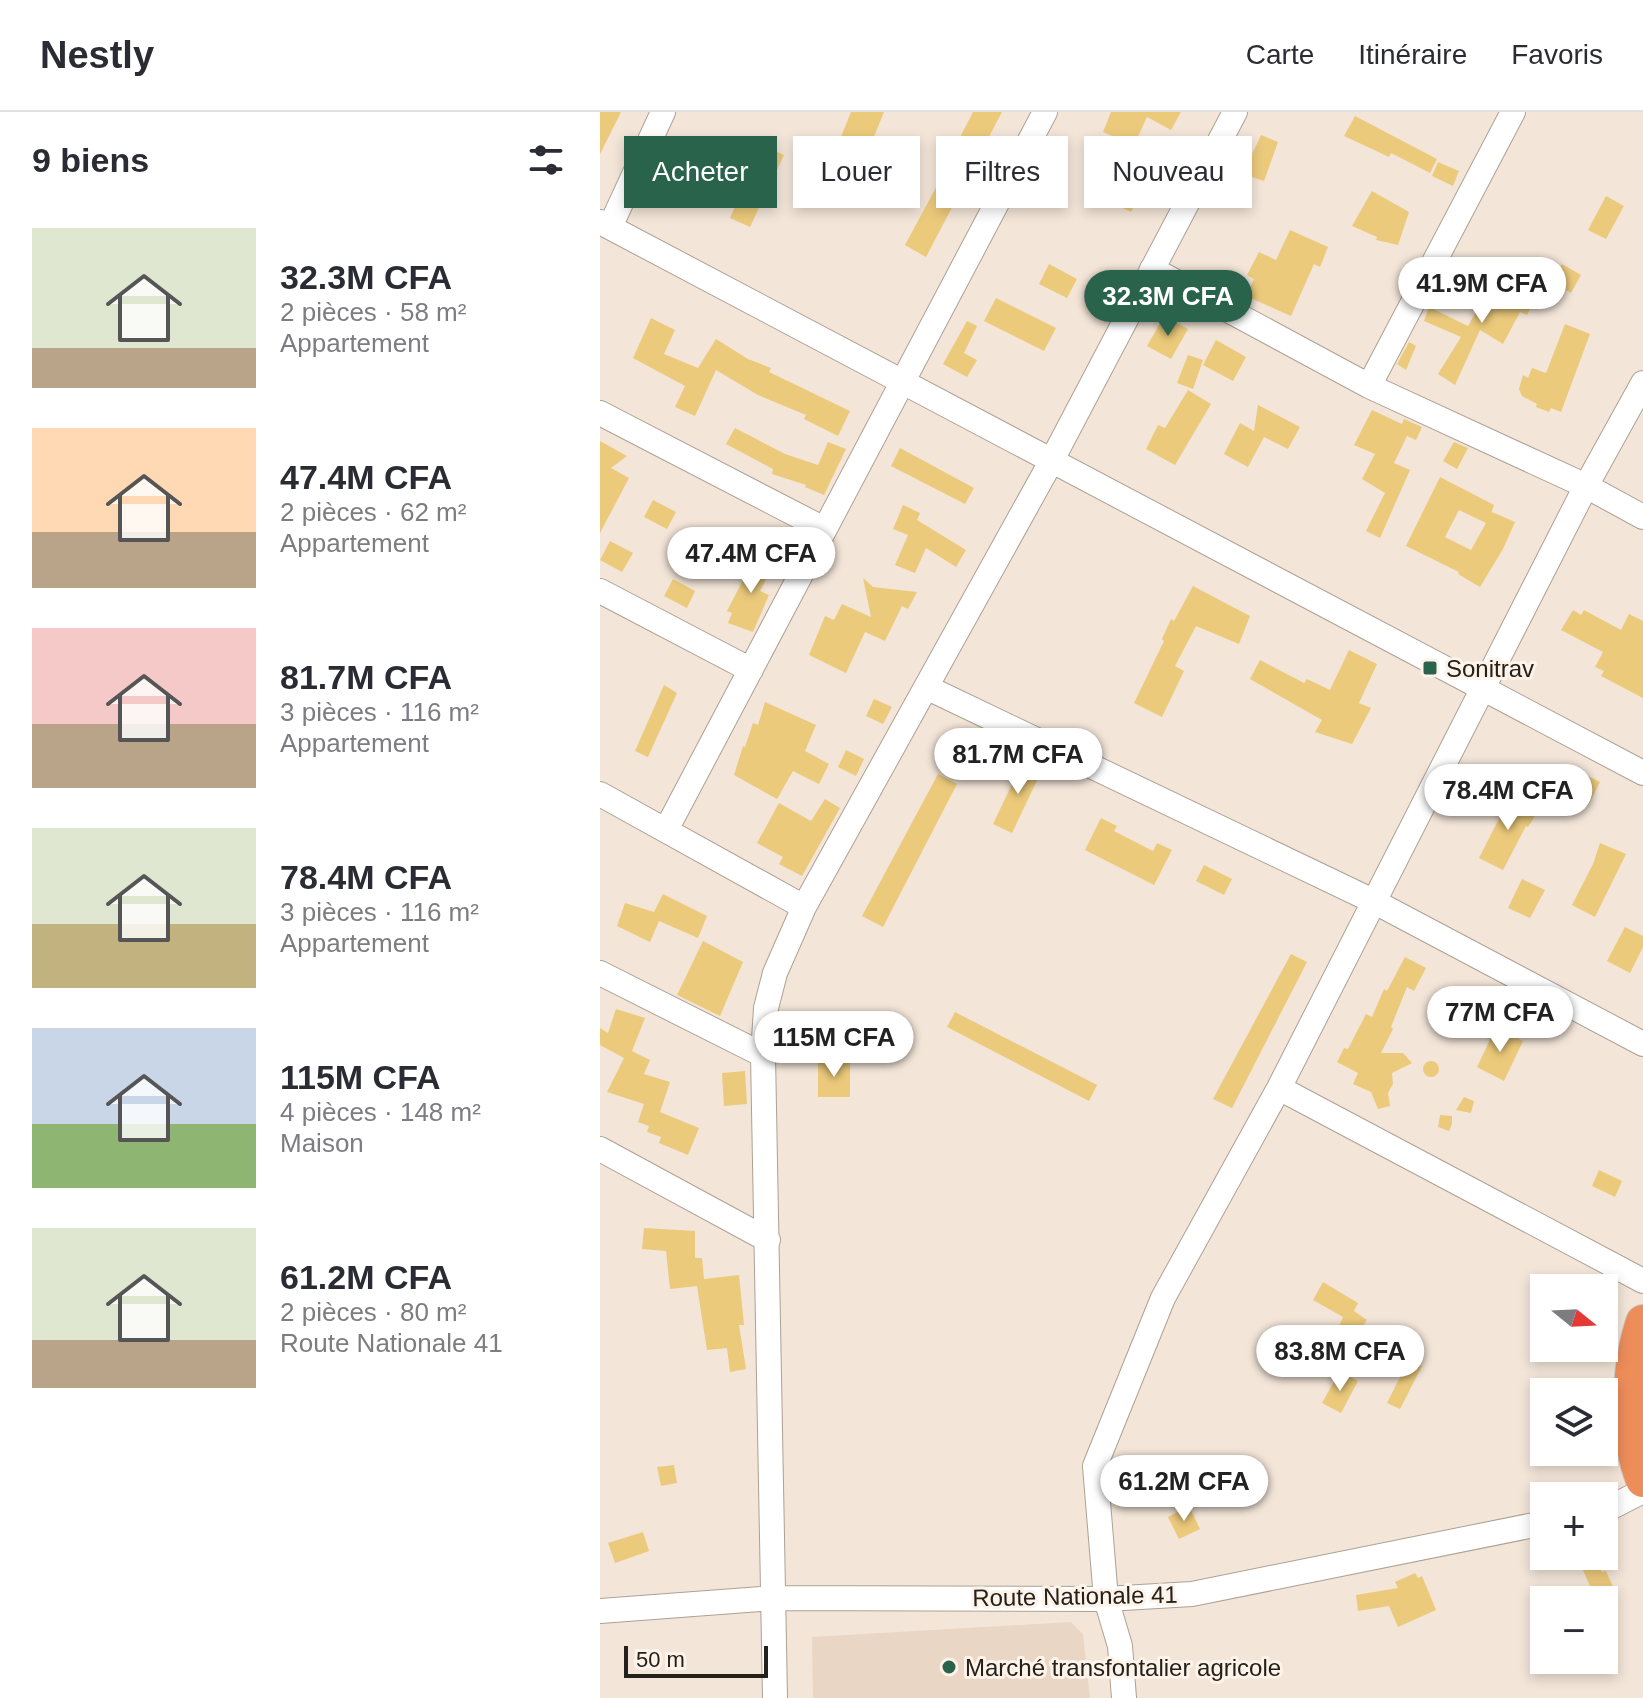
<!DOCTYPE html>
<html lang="fr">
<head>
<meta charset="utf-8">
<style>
  body { margin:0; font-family:Helvetica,sans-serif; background:#f7f7f7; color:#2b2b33; height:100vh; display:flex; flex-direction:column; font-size:30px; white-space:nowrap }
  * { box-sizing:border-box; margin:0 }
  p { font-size:26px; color:#7c7c81 }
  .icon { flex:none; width:44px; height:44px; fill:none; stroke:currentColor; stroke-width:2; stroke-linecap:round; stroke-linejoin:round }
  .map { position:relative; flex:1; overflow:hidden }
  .panel { display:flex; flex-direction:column; background:#fff; width:600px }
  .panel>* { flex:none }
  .top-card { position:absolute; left:24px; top:24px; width:760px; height:72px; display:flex; gap:16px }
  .needle { width:52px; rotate:108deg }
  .fabs { position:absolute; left:930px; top:1162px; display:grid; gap:16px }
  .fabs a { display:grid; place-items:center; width:88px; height:88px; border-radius:0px; background:#fff; box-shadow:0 4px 12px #0003; font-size:40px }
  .scale { position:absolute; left:24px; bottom:20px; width:144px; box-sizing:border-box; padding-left:8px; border:4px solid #24201b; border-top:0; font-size:22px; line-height:28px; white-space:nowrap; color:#24201b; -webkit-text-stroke:6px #fef3e9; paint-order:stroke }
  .price { position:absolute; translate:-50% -68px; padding:0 18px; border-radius:28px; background:#fff; color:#222; font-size:26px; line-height:52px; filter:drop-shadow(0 2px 4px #0008) }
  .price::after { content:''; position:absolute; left:50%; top:48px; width:24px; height:18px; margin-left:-12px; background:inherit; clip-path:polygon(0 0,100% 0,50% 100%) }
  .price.current { background:#2a634c; color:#fff }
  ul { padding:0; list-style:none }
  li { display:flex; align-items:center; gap:24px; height:200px; padding:0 32px }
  li span { display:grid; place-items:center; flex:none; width:224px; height:160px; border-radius:0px; color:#555 }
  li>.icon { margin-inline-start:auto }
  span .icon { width:96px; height:96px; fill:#fffc; stroke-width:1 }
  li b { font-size:34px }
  h2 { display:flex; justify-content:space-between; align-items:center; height:96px; padding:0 32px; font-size:34px }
  .pill { padding:0 28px; border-radius:0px; background:#fff; box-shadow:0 4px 12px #0003; font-size:28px; line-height:72px }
  .pill.current { background:#2a634c; color:#fff }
  header { display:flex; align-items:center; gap:48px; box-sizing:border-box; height:112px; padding:0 40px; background:#fff; border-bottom:2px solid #e1e1e2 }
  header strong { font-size:38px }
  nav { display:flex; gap:44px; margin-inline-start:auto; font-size:28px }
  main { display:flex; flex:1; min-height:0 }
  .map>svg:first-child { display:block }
  .built { fill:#e9d6c5 }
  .building { fill:#ecca7c; fill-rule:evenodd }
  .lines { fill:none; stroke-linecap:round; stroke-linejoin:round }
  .minor-casing { stroke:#ada194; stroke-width:26 }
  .highway-casing { stroke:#cac9c8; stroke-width:36 }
  .minor { stroke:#fff; stroke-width:24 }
  .highway { stroke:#ed8d5a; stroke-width:34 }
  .poi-dot { fill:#2a634c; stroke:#fef3e9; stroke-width:3 }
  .labels { text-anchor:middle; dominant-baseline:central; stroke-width:6; stroke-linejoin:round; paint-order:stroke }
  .poi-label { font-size:24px; fill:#24201b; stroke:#fef3e9; text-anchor:start }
  .street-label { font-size:24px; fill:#24201b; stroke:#fef3e9 }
</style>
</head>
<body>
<header>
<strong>Nestly</strong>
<nav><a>Carte</a><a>Itinéraire</a><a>Favoris</a></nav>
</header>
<main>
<section class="panel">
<h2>9 biens<svg class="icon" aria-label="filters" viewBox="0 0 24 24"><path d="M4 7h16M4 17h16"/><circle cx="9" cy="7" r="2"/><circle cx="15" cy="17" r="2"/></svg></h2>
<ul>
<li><span style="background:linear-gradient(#dfe7d0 75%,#b9a48a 0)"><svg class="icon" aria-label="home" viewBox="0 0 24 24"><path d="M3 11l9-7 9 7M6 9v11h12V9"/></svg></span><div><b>32.3M CFA</b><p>2 pièces · 58 m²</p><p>Appartement</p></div></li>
<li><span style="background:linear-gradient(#ffd9b3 65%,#b9a48a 0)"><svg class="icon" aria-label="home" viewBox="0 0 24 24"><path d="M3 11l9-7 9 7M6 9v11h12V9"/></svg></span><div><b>47.4M CFA</b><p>2 pièces · 62 m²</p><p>Appartement</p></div></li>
<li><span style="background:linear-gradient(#f6c9c9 60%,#b9a48a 0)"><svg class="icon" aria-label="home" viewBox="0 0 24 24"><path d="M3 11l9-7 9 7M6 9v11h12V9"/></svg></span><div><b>81.7M CFA</b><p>3 pièces · 116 m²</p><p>Appartement</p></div></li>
<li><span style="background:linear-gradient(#dfe7d0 60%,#c2b280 0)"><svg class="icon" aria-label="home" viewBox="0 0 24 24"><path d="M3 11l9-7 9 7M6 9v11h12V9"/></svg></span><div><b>78.4M CFA</b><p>3 pièces · 116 m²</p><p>Appartement</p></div></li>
<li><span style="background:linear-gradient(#c9d6e8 60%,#8fb573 0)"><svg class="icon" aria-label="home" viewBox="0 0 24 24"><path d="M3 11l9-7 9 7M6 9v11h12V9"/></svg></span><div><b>115M CFA</b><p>4 pièces · 148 m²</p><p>Maison</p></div></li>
<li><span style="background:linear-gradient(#dfe7d0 70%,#b9a48a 0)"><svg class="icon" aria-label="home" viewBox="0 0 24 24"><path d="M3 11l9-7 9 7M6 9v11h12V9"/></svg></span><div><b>61.2M CFA</b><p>2 pièces · 80 m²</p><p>Route Nationale 41</p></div></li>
</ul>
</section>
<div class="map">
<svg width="1043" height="1586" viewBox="0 0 1043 1586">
  <rect width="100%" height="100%" fill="#f3e5d8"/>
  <path class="built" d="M471,1510l12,12 7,64h-277l-1,-61z"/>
  <path class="building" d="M0,0h21l-21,42z
    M251,0h33l-26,64 -28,-12z
    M373,0h29l-76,145 -21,-12 49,-91 -2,-1z
    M511,0h70l-10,18 -24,-13 -13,28 -31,-13z
    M755,4l82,43 -7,14 -39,-20 -2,4 -45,-21z
    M661,23l17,7 -14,39 -21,-7z
    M162,33l22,10 -34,72 -20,-9z
    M838,50l21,9 -6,15 -21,-10z
    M510,57l34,17 -13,26 -46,-23 6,-16 14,5z
    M772,79l37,21 -11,33 -22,-5 1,-3 -25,-11z
    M1006,84l18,10 -18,33 -18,-9z
    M690,118l38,17 -8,20 -6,-3 -23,52 -45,-20 8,-17 -7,-4 12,-23 17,8z
    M449,152l28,15 -10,19 -28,-14z
    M962,152l19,11 -10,18 -20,-11z
    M914,171l23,12 -10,20 -7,-3 -17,32 -23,-14 -25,55 -17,-11 23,-37 -37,-16 5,-14 39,19 12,-21 7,3 17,-22z
    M396,186l60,30 -12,23 -60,-30z
    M564,204l24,13 -17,30 -24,-13z
    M51,206l24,12 -11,24 34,14 18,-29 32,20 23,9 -2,4 81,39 -12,25 -34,-17 2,-4 -48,-20 -42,-25 -21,46 -20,-9 10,-21 -52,-28z
    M367,209l10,5 -13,27 13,7 -10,17 -24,-13z
    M965,212l25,10 -29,78 -10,-4 -2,4 -13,-5 1,-3 -15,-8 -3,-7 4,-14 5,3 4,-10 14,5z
    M616,228l30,17 -13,24 -30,-16z
    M809,230l7,4 -10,24 -9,-6z
    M588,243l15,5 -10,29 -16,-6z
    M588,278l23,14 -36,61 -29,-16 12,-24 7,3z
    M658,293l42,22 -12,22 -24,-12 -16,30 -24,-13 16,-31 14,8z
    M772,298l30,14 2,-5 18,8 -6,13 -9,-4 -13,27 16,7 -30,68 -14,-7 19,-38 -23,-14 13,-25 -21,-9z
    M135,316l50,26 33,11 10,-23 18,7 -22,46 -19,-8 1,-2 -34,-11 1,-5 -47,-25z
    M0,329l27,15 -16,12 18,10 -29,55z
    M854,330l14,6 -11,21 -14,-8z
    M300,336l74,40 -9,16 -74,-38z
    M840,365l54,28 -3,9 1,-2 23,10 -12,27 -23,38 -22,-13 1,-2 -53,-26zM859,398l27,13 -15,27 -26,-13z
    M53,388l23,12 -9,17 -23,-12z
    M303,393l17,8 -3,7 49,30 -10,17 -30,-19 -11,25 -20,-8 13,-30 -15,-6z
    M115,416l18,9 -9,19 -18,-9z
    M10,429l23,12 -11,19 -22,-12z
    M157,441l18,9 -15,29 9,4 -16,37 -25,-9 4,-10 -5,-2z
    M263,466l10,9 44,5 -9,17 -6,-3 -17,35 -20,-9 -19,41 -37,-18 16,-39 9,4 8,-16 29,13z
    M73,467l22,12 -8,17 -23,-12z
    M593,474l57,30 -11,28 -43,-18 -21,40 9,5 -22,46 -28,-14 30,-62 -2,-2 9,-20 3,2z
    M973,498l8,5 3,-5 37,20 8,-16 14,7v77l-42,-22 3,-5 -9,-4 8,-15 -42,-22z
    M749,538l28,14 -18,39 12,5 -19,36 -37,-12 7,-12 -72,-41 10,-19 44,23 3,-4 23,11z
    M64,573l13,8 -29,64 -13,-6z
    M274,587l18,8 -9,17 -17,-8z
    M165,590l51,23 -11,26 24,13 -10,20 -26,-13 -16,28 -43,-24 9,-29 2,1 8,-24 5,2z
    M246,638l18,9 -8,17 -18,-9z
    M424,647l19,9 -31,65 -19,-9z
    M980,660l20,10 -12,24 -20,-10z
    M338,662l19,10 -74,143 -21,-11z
    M911,683l27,16 -10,16 -2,-1 -23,44 -24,-12z
    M225,687l15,9 -38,68 -23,-12 4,-7 -26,-14 22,-40 32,18z
    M501,706l16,8 -3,5 39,20 4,-8 15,7 -18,35 -69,-35z
    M1000,731l26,11 -31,63 -23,-12 21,-41z
    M604,753l28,14 -8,16 -28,-14z
    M922,767l23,11 -15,28 -22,-10z
    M63,782l44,22 -9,22 -39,-17 -9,21 -33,-16 8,-23 29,9z
    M1025,815l18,9v11l-13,26 -23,-12z
    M103,829l40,21 -23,54 -43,-21z
    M691,842l16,8 -75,146 -19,-9z
    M805,845l21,11 -12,23 -7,-4 -16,40 2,2 -12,24h22l9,10 -20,10 1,11 -5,9 2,13 -12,3 -7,-17 -18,-8 5,-11 -21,-11 7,-14 4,1 18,-35 6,3 12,-28 3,2z
    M870,894l24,12 -7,14 -23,-11z
    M16,897l29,9 -13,33 18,9 -6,14 26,8 -10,30 39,16 -11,27 -29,-12 2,-6 -14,-5 2,-6 -11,-4 6,-18 -37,-12 17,-34 -24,-13v-17l8,5z
    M355,900l142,73 -8,16 -142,-74z
    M896,915l27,14 -19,40 -27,-14z
    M250,948v37h-32v-36z
    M823 957a8 8 0 1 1 16 0a8 8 0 1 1-16 0Z
    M145,959l2,33 -23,2 -2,-33z
    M864,985l10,4 -3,12 -15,-3z
    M840,1003l12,1v8l-3,7 -11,-4z
    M999,1058l23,11 -7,16 -23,-11z
    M44,1116l51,3v27h7l2,21 35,-4 5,50h-5l7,44 -16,3 -3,-24 -20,2 -10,-64 -27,3 -4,-38 -24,-2z
    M723,1170l35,21 -4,8 13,9 -17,24 -16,-7 9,-20 -30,-17z
    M809,1247l13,7 -22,43 -13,-6z
    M745,1262l13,7 -17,32 -19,-10 15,-27 6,3z
    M74,1353l3,18 -16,3 -4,-19z
    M589,1394l11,23 -21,10 -11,-22z
    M43,1420l6,19 -34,12 -7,-20z
    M998,1452l4,8 4,-1 8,18 -4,1 5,10h-19l-13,-30z
    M815,1461l3,5 4,-2 14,34 -38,17 -9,-21 -31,5 -2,-16 42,-7 -3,-6z"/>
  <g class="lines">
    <g class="minor-casing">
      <path id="minor" d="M0,110l1043,551
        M10,115l53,-115
        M552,157l217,117 217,100 57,31
        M769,274l144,-274
        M0,301l224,116
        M0,479l151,79
        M326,575l447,214 270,143
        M0,682l204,113
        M66,718l379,-718
        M0,861l163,82
        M679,976l364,193
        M0,1037l168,91
        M1004,1399l39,-20
        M0,1499l173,-13 333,1 86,-5 352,-71
        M175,1586l-12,-643 3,-47 9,-35 29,-66 248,-447 183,-348
        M524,1586l-4,-52 -14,-47 -11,-133 68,-168 116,-210 307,-602 57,-103"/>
    </g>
    <g class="highway-casing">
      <path id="highway" d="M1043,1210c-15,45 -18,114 0,158"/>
    </g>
    <use href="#minor" class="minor"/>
    <use href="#highway" class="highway"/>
  </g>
  <g class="poi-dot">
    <rect x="822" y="548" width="16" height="16" rx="4"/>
    <circle cx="349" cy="1555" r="8"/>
  </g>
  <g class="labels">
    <g class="poi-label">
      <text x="846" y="556">Sonitrav</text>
      <text x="365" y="1555">Marché transfontalier agricole</text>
    </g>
    <g class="street-label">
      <text transform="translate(475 1484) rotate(-1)">Route Nationale 41</text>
    </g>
  </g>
</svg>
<div class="fabs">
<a><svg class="needle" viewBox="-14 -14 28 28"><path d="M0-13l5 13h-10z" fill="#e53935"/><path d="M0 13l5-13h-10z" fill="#7c7c81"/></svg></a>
<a><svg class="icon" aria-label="layers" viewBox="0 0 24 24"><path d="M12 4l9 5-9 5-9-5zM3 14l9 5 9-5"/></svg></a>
<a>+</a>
<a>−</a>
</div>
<div class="scale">50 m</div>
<b class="price" style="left:882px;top:213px">41.9M CFA</b>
<b class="price current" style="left:568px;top:226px">32.3M CFA</b>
<b class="price" style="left:151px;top:483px">47.4M CFA</b>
<b class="price" style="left:418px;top:684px">81.7M CFA</b>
<b class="price" style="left:908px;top:720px">78.4M CFA</b>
<b class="price" style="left:900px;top:942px">77M CFA</b>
<b class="price" style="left:234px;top:967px">115M CFA</b>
<b class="price" style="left:740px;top:1281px">83.8M CFA</b>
<b class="price" style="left:584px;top:1411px">61.2M CFA</b>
<div class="top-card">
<a class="pill current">Acheter</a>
<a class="pill">Louer</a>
<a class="pill">Filtres</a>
<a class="pill">Nouveau</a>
</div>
</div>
</main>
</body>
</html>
